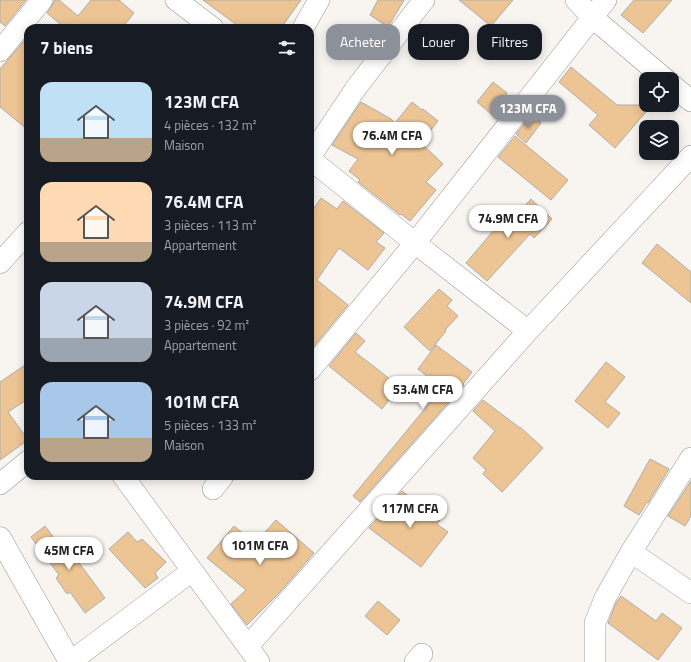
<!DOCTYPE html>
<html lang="fr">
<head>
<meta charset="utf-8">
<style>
  body { margin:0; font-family:"Titillium Web",sans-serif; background:#242831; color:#f1f3f6; height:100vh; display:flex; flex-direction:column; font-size:15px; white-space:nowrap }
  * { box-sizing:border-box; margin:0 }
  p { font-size:13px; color:#9ea1a6 }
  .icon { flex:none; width:22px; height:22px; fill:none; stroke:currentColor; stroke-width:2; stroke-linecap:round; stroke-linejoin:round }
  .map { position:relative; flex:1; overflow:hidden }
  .panel { position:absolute; left:24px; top:24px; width:290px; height:456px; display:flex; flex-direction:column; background:#171b24; border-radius:12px; box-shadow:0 2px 10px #0003 }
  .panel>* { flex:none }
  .hud { position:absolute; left:326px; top:24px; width:305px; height:36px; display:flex; gap:8px }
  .fabs { position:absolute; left:639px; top:72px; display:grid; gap:8px }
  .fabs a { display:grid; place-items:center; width:40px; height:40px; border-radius:8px; background:#171b24; box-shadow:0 2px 10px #0003; font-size:20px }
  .price { position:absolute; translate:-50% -34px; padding:0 9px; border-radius:14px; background:#fff; color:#222; font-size:13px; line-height:26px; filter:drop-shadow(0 1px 2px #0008) }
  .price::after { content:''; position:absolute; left:50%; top:24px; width:12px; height:9px; margin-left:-6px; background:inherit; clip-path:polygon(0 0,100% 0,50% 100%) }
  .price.on { background:#8c9099; color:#fff }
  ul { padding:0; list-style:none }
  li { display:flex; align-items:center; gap:12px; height:100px; padding:0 16px }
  li span { display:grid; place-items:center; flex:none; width:112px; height:80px; border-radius:12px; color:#555 }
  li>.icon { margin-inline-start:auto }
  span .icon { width:48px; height:48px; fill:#fffc; stroke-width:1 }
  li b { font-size:17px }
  h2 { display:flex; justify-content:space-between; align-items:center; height:48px; padding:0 16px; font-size:17px }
  .pill { padding:0 14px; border-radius:12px; background:#171b24; box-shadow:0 2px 10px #0003; font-size:14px; line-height:36px }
  .pill.on { background:#8c9099; color:#fff }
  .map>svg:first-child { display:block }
  .building { fill:#edc493; stroke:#afaca9 }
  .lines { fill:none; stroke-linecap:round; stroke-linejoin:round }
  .street-casing { stroke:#999693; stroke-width:22 }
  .secondary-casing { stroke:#999693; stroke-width:23 }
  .street { stroke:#fff; stroke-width:21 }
  .secondary { stroke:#fff; stroke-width:22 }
</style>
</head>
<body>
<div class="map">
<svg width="691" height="662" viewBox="0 0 691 662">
  <rect width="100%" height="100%" fill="#f8f5f1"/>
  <path class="building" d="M0,0h26l-21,26 -5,-4z
    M54,0h5l19,16 13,-16h28l15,13 -12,15h-57l-18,-15 4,-6 3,-5z
    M203,0h98l-20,28h-40z
    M378,0h26l-16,27 -18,-12z
    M459,0h54l-22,26z
    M634,0h38l-29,33 -22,-18z
    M28,36v94l-28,-23v-38z
    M571,67l46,38h35l-37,43 -26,-23 9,-10 -39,-33z
    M493,82l14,11 -1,2 6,5 -15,19 -20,-17z
    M361,102l30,17 4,4 17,-21 10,8 1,-1 15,12 -17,22 22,21 -17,18 10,8 -26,31 -9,-7 -1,1 -42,-33 2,-2 -11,-9 9,-12 -26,-14z
    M531,115l10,8 -15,20 -10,-9z
    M515,136l53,44 -17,20 -53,-43z
    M321,198l16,11 6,-8 41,32 -8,9 9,6 -17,22 -29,-22 -22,32 31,25 -38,46v-137z
    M531,199l21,20 -18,19 -4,-4 -43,47 -21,-18 39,-46 5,5z
    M657,244l34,28v31l-49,-40z
    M439,289l13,11 -5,6 11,10 -13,14 1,1 -16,20 -26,-24z
    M356,333l9,8 -10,11 44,34 -17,23 -53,-43z
    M436,345l36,27 -9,12 1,1 -104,117 -7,-6 89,-108 -24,-19z
    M606,362l19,15 -20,25 15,11 -12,15 -33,-27z
    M28,363v36l-20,13 20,28 -28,20v-78z
    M483,400l37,28v-1l23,21 -41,44 -19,-18 3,-4 -13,-12 22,-27 -22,-20z
    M650,459l19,10 -21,34 -1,-1 -8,13 -15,-9z
    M691,481v35l-6,10 -17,-10z
    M402,491l38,29 -3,4 11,8 -27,35 -52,-39z
    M276,520l38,33 -34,39 -33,33 -16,-21 15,-14 -39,-32 27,-32 21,17z
    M45,526l22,29 4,-3 34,46 -20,15 -15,-21 -3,2 -11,-16 3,-3 -28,-38z
    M128,532l9,10 5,-3 24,23 -11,11 3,5 -13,10 -36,-39z
    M621,596l35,25 6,-8 20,15 -24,32 -50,-37 8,-20z
    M378,601l22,19 -13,15 -22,-19z"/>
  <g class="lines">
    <g class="street-casing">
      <path id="street" d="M176,0l37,28
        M576,0l16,17 73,62
        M303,28l16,-28
        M0,51l42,-51
        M672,85l19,16
        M310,157l46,-69 68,-88
        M310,159l105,84 113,88
        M0,263l28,-31
        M310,370l105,-127 191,-243
        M123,476l136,186
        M0,484l28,-23
        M213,489l10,-13
        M631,552l60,41
        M248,646l280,-315 163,-175
        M70,662l122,-91
        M415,662l7,-8
        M595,662v-39l10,-25 26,-46 60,-94"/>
    </g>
    <g class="secondary-casing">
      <path id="secondary" d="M0,538l70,124"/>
    </g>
    <use href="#street" class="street"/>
    <use href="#secondary" class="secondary"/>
  </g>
</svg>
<div class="fabs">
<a><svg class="icon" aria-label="locate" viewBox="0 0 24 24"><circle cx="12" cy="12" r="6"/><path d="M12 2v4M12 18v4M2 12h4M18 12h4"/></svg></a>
<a><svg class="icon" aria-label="layers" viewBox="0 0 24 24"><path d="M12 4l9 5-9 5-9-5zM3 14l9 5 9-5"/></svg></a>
</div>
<b class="price on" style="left:528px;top:129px">123M CFA</b>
<b class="price" style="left:392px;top:156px">76.4M CFA</b>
<b class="price" style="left:508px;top:239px">74.9M CFA</b>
<b class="price" style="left:423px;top:410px">53.4M CFA</b>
<b class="price" style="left:410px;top:529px">117M CFA</b>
<b class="price" style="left:260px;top:566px">101M CFA</b>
<b class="price" style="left:69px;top:571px">45M CFA</b>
<div class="hud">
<a class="pill on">Acheter</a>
<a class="pill">Louer</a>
<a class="pill">Filtres</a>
</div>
<section class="panel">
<h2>7 biens<svg class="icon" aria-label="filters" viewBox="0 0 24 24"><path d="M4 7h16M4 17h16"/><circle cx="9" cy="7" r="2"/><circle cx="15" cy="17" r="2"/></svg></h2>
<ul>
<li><span style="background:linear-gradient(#bfe0f5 70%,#b9a48a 0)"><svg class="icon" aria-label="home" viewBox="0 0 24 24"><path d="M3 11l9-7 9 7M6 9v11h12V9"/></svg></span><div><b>123M CFA</b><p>4 pièces · 132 m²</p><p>Maison</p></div></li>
<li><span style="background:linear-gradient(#ffd9b3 75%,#b9a48a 0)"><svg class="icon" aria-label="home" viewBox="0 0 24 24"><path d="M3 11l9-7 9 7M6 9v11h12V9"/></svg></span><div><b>76.4M CFA</b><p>3 pièces · 113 m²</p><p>Appartement</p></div></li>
<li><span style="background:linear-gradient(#c9d6e8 70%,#9aa5b1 0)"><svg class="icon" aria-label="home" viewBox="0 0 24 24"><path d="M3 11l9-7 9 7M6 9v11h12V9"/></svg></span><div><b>74.9M CFA</b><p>3 pièces · 92 m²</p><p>Appartement</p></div></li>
<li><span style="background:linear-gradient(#a9c7e8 70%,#b9a48a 0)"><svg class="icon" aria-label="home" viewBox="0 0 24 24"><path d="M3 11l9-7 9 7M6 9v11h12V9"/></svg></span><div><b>101M CFA</b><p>5 pièces · 133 m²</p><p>Maison</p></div></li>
</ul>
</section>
</div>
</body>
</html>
